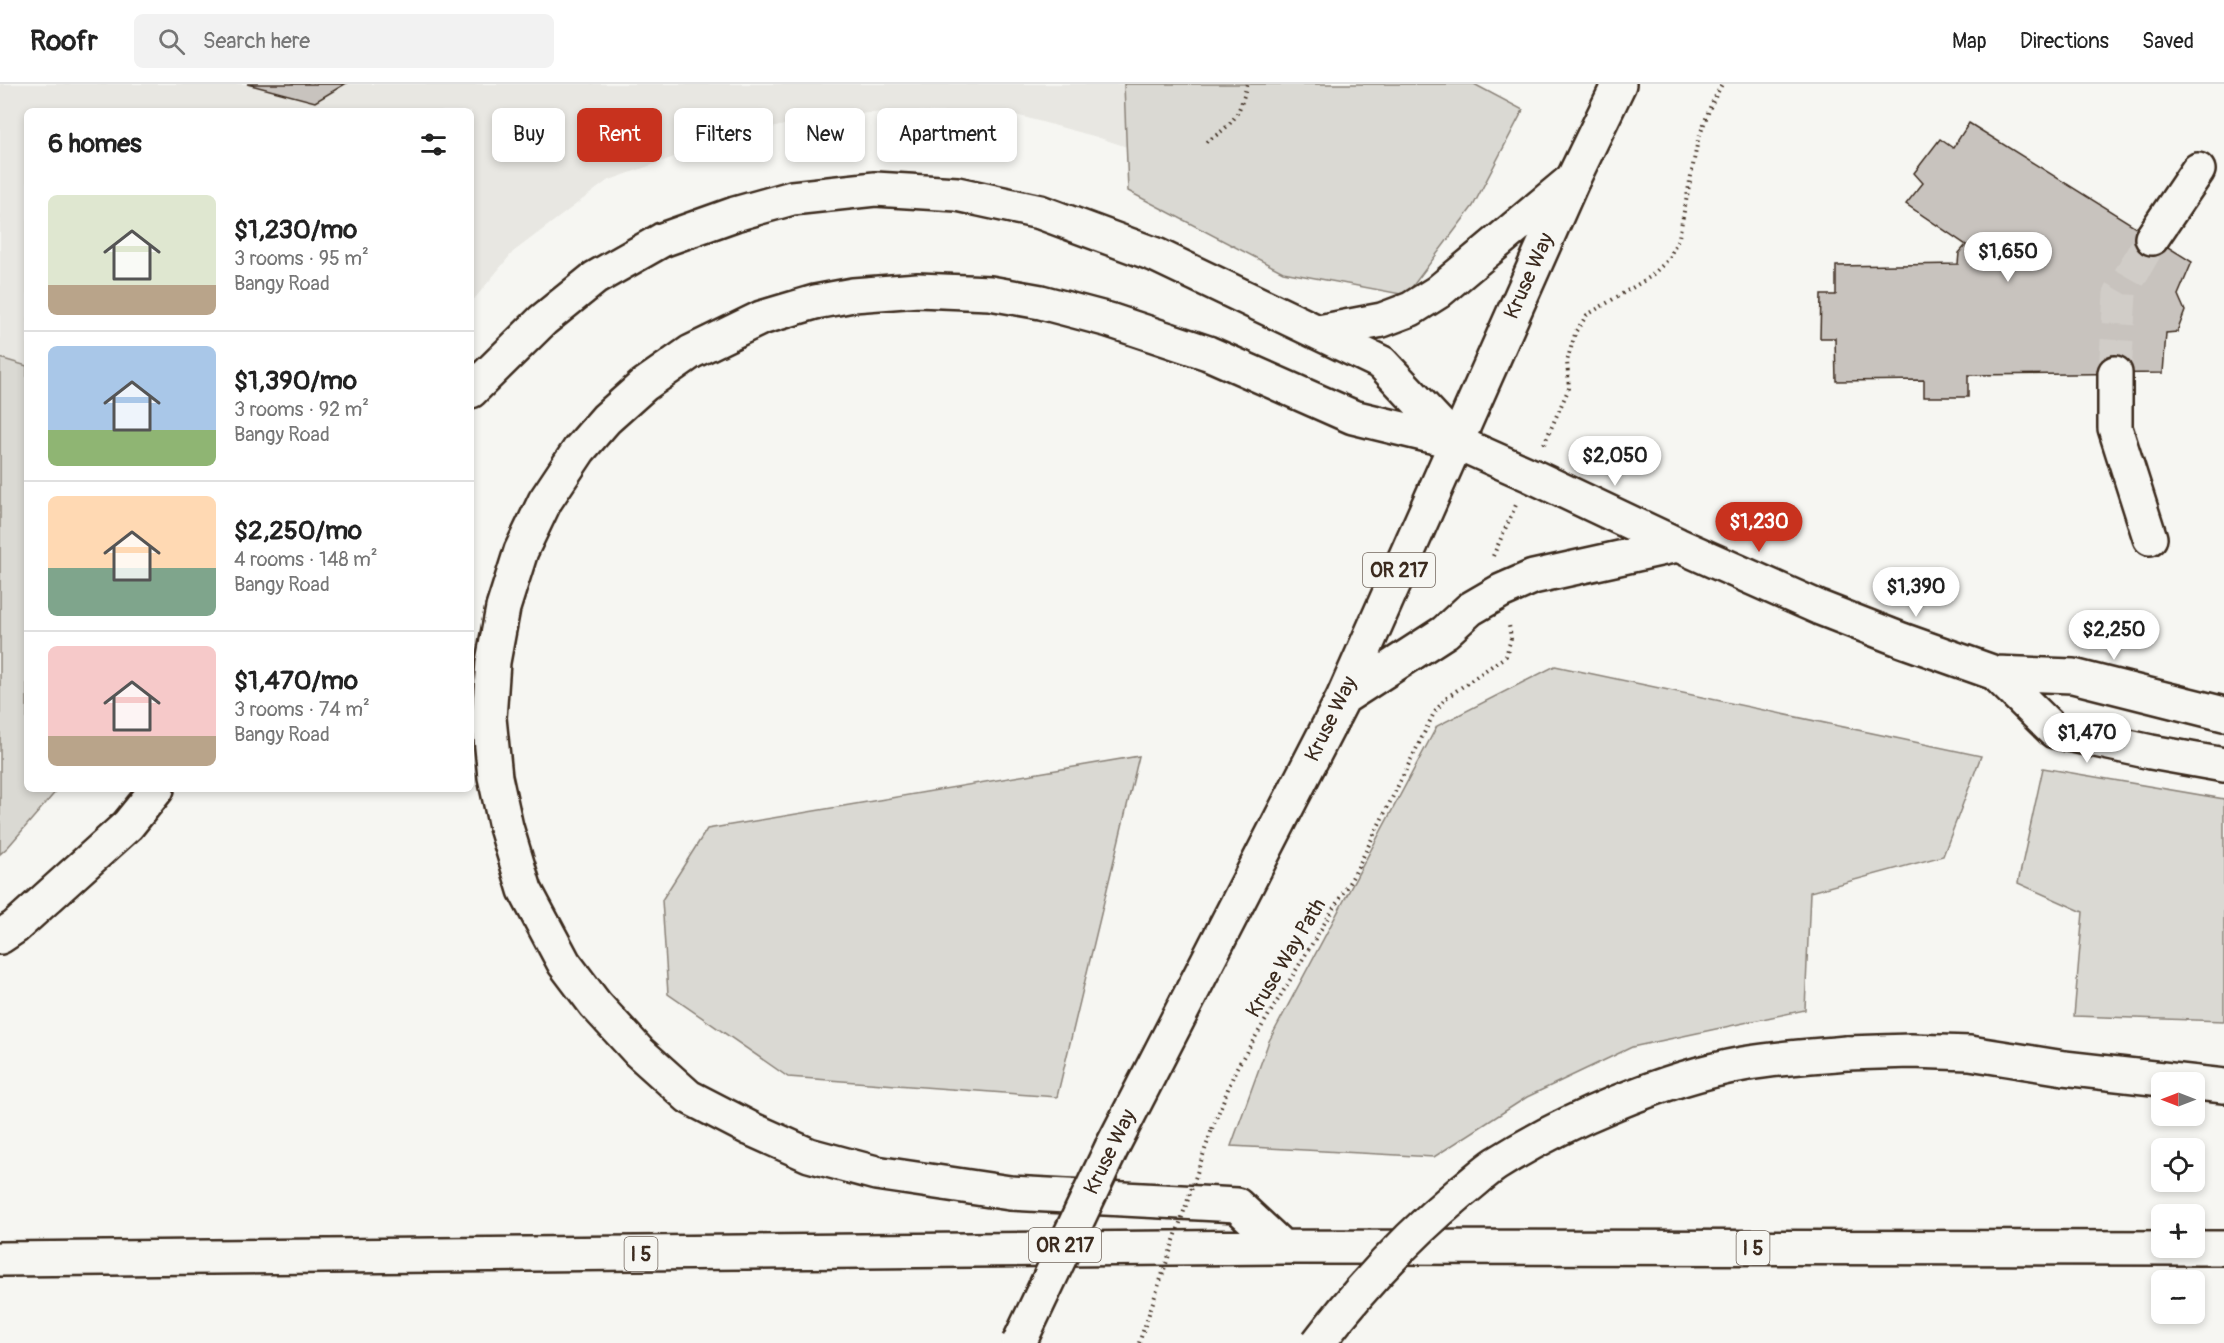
<!DOCTYPE html>
<html lang="en">
<head>
<meta charset="utf-8">
<style>
  body { margin:0; font-family:Pangolin,sans-serif; background:#f2f2f2; color:#222; height:100vh; display:flex; flex-direction:column; font-size:22px; white-space:nowrap }
  * { box-sizing:border-box; margin:0 }
  p { font-size:20px; color:#767676 }
  .icon { flex:none; width:33px; height:33px; fill:none; stroke:currentColor; stroke-width:2; stroke-linecap:round; stroke-linejoin:round }
  .map { position:relative; flex:1; overflow:hidden }
  .details { position:absolute; left:24px; top:24px; width:450px; height:684px; display:flex; flex-direction:column; background:#fff; border-radius:9px; box-shadow:0 3px 9px #0003 }
  .details>* { flex:none }
  .banner { position:absolute; left:492px; top:24px; width:570px; height:54px; display:flex; gap:12px }
  .needle { width:39px; rotate:270deg }
  .buttons { position:absolute; left:2151px; top:988px; display:grid; gap:12px }
  .buttons a { display:grid; place-items:center; width:54px; height:54px; border-radius:9px; background:#fff; box-shadow:0 3px 9px #0003; font-size:30px }
  .price { position:absolute; translate:-50% -51px; padding:0 14px; border-radius:21px; background:#fff; color:#222; font-size:20px; line-height:39px; filter:drop-shadow(0 2px 3px #0008) }
  .price::after { content:''; position:absolute; left:50%; top:36px; width:18px; height:14px; margin-left:-9px; background:inherit; clip-path:polygon(0 0,100% 0,50% 100%) }
  .price.active { background:#c8321e; color:#fff }
  ul { padding:0; list-style:none }
  li { display:flex; align-items:center; gap:18px; height:150px; padding:0 24px }
  li+li { border-top:2px solid #e0e0e0 }
  li span { display:grid; place-items:center; flex:none; width:168px; height:120px; border-radius:9px; color:#555 }
  li>.icon { margin-inline-start:auto }
  span .icon { width:72px; height:72px; fill:#fffc; stroke-width:1 }
  li b { font-size:26px }
  h2 { display:flex; justify-content:space-between; align-items:center; height:72px; padding:0 24px; font-size:26px }
  .tag { padding:0 21px; border-radius:9px; background:#fff; box-shadow:0 3px 9px #0003; font-size:21px; line-height:54px }
  .tag.active { background:#c8321e; color:#fff }
  header { display:flex; align-items:center; gap:36px; box-sizing:border-box; height:84px; padding:0 30px; background:#fff; border-bottom:2px solid #e0e0e0 }
  header strong { font-size:28px }
  nav { display:flex; gap:33px; margin-inline-start:auto; font-size:21px }
  .search { width:420px; height:54px; background:#f2f2f2; display:flex; align-items:center; gap:15px; box-sizing:border-box; padding:0 21px; border-radius:9px; color:#767676; font-size:22px }
  .map>svg:first-child { display:block }
  .built { fill:#e8e7e2 }
  .green { fill:#dad9d3; stroke:#8a8278; stroke-width:1.5 }
  .building { fill:#c8c3be; stroke:#3b2a1e; stroke-width:1.5 }
  .lines { fill:none; stroke-linecap:round; stroke-linejoin:round }
  .minor-tunnel { stroke:#d1cdc8; stroke-width:33; stroke-dasharray:33 16; stroke-linecap:butt }
  .minor-casing { stroke:#3b2a1e; stroke-width:38 }
  .major-casing { stroke:#3b2a1e; stroke-width:38 }
  .highway-casing { stroke:#3b2a1e; stroke-width:38 }
  .path { stroke:#3b2a1e; stroke-width:4; stroke-dasharray:1.5 4.5; stroke-linecap:butt }
  .minor { stroke:#f6f6f2; stroke-width:33 }
  .major { stroke:#f6f6f2; stroke-width:33 }
  .highway { stroke:#f6f6f2; stroke-width:33 }
  .major-bridge-casing { stroke:#3b2a1e; stroke-width:38; stroke-linecap:butt }
  .highway-bridge-casing { stroke:#3b2a1e; stroke-width:38; stroke-linecap:butt }
  .path-bridge { stroke:#3b2a1e; stroke-width:4; stroke-dasharray:1.5 4.5; stroke-linecap:butt }
  .major-bridge { stroke:#f6f6f2; stroke-width:33 }
  .highway-bridge { stroke:#f6f6f2; stroke-width:33 }
  .labels { text-anchor:middle; dominant-baseline:central; stroke-width:5; stroke-linejoin:round; paint-order:stroke }
  .shield { fill:#f6f6f2; stroke:#73675e; stroke-width:1.5 }
  .shield-label { font-size:20px; font-weight:bold; fill:#3b2a1e }
  .street-label { font-size:21px; fill:#3b2a1e; stroke:#f6f6f2 }
</style>
</head>
<body>
<header>
<strong>Roofr</strong>
<div class="search"><svg class="icon" aria-label="search" viewBox="0 0 24 24"><circle cx="10" cy="10" r="6"/><path d="M15 15l6 6"/></svg>Search here</div>
<nav><a>Map</a><a>Directions</a><a>Saved</a></nav>
</header>
<div class="map">
<svg width="2224" height="1259" viewBox="0 0 2224 1259">
  <rect width="100%" height="100%" fill="#f6f6f2"/>
  <filter id="ink" filterUnits="userSpaceOnUse"><feTurbulence type="fractalNoise" baseFrequency=".0167" numOctaves="2"/><feDisplacementMap in="SourceGraphic" scale="12" xChannelSelector="R" yChannelSelector="G"/><feConvolveMatrix kernelMatrix="1 2 1 2 8 2 1 2 1" color-interpolation-filters="sRGB"/></filter>
  <g filter="url(#ink)">
    <path class="built" d="M0,0h1206l-16,84 -93,-31 -81,-22 -113,-4 -81,5 -100,24 -115,41 -94,71 -42,51v-192h-444v255l-27,-8z"/>
    <path class="green" d="M1124,0h350l49,26 -50,96 -67,89 -123,-23 -155,-81z
      M0,274l27,8v423h31l-50,58 -8,7z
      M1555,582l426,90 -38,100 -133,36 -5,118 -173,37 -105,50 -93,60 -203,-11 38,-105 168,-315z
      M1139,672l-82,341 -269,-20 -120,-83 -6,-94 45,-71z
      M2043,684l181,31v222l-150,-5 9,-104 -65,-29z"/>
    <path class="building" d="M247,0h98l-30,18z
      M1969,39l223,139 -14,33 7,16 -8,21 -11,1 -3,40 -195,2v22h-44v-17l-88,1 -1,-43h-15l1,-43h15v-29l122,-2 1,-11 7,-8 -60,-41 17,-21 -9,-10 26,-34 13,9z"/>
    <g class="lines">
      <path class="minor-tunnel" d="M2115,289l5,-79 32,-56"/>
      <g class="minor-casing">
        <path id="minor" d="M2152,154l46,-68
          M2115,289v55l35,110"/>
      </g>
      <g class="major-casing">
        <path id="major" d="M1456,358l74,33 148,70 142,63 82,32 93,33 78,3 151,38
          M1995,589l59,58 97,21 73,13
          M1343,614l102,-66 25,-23 31,-18 32,-14 145,-32
          M1112,1063l231,-449 230,-519 46,-95"/>
      </g>
      <g class="highway-casing">
        <path id="highway" d="M1319,248l63,-12 29,-11 27,-17 135,-113
          M471,307l72,-71 52,-42 67,-38 73,-26 57,-16 83,-9 82,5 83,18 116,43 226,108 74,79
          M0,853l15,-10 113,-102 29,-36
          M1847,969l64,-2 59,2 94,15 160,18
          M1282,1163l-45,-42 -227,-12 -134,-20 -67,-18 -58,-26 -62,-32 -50,-45 -44,-48 -31,-41 -39,-73 -19,-63 -11,-50 -6,-59 4,-56 10,-54 18,-57 24,-50 34,-51 27,-31 38,-34 47,-33 70,-34 54,-16 38,-7 65,-5 72,3 51,9 68,18 99,33 145,64 103,25
          M0,1175l1282,-12 942,1"/>
      </g>
      <path class="path" d="M1206,58c28,-18 33,-26 41,-58
        M1544,360l25,-56 -2,-27 9,-30 11,-16 63,-38 18,-17 11,-23 19,-97 13,-35 11,-21
        M1493,472l23,-51
        M1212,1045l24,-60 119,-196 79,-160 12,-15 60,-42 5,-18 -2,-13"/>
      <use href="#minor" class="minor"/>
      <use href="#major" class="major"/>
      <use href="#highway" class="highway"/>
      <g class="major-bridge-casing">
        <path id="major-bridge" d="M1019,1259l93,-196"/>
      </g>
      <g class="highway-bridge-casing">
        <path id="highway-bridge" d="M1318,1259c42,-55 89,-106 143,-151 12,-9 23,-20 35,-28 68,-43 168,-86 247,-100 34,-6 69,-8 104,-11"/>
      </g>
      <path class="path-bridge" d="M1139,1259l73,-214"/>
      <use href="#major-bridge" class="major-bridge"/>
      <use href="#highway-bridge" class="highway-bridge"/>
    </g>
  </g>
  <g class="labels">
    <g class="shield">
      <rect x="1363" y="469" width="72" height="34" rx="4.5"/>
      <rect x="1029" y="1144" width="72" height="34" rx="4.5"/>
      <rect x="1736.5" y="1147" width="33" height="34" rx="4.5"/>
      <rect x="624.5" y="1153" width="33" height="34" rx="4.5"/>
    </g>
    <g class="shield-label">
      <text x="1399" y="486">OR 217</text>
      <text x="1065" y="1161">OR 217</text>
      <text x="1753" y="1164">I 5</text>
      <text x="641" y="1170">I 5</text>
    </g>
    <g class="street-label">
      <text transform="translate(1529 192) rotate(-66)">Kruse Way</text>
      <text transform="translate(1331 635) rotate(-64)">Kruse Way</text>
      <text transform="translate(1286 874) rotate(-59)">Kruse Way Path</text>
      <text transform="translate(1110 1068) rotate(-64)">Kruse Way</text>
    </g>
  </g>
</svg>
<div class="buttons">
<a><svg class="needle" viewBox="-14 -14 28 28"><path d="M0-13l5 13h-10z" fill="#e53935"/><path d="M0 13l5-13h-10z" fill="#767676"/></svg></a>
<a><svg class="icon" aria-label="locate" viewBox="0 0 24 24"><circle cx="12" cy="12" r="6"/><path d="M12 2v4M12 18v4M2 12h4M18 12h4"/></svg></a>
<a>+</a>
<a>−</a>
</div>
<b class="price" style="left:2008px;top:199px">$1,650</b>
<b class="price" style="left:1615px;top:403px">$2,050</b>
<b class="price active" style="left:1759px;top:469px">$1,230</b>
<b class="price" style="left:1916px;top:534px">$1,390</b>
<b class="price" style="left:2114px;top:577px">$2,250</b>
<b class="price" style="left:2087px;top:680px">$1,470</b>
<div class="banner">
<a class="tag">Buy</a>
<a class="tag active">Rent</a>
<a class="tag">Filters</a>
<a class="tag">New</a>
<a class="tag">Apartment</a>
</div>
<section class="details">
<h2>6 homes<svg class="icon" aria-label="filters" viewBox="0 0 24 24"><path d="M4 7h16M4 17h16"/><circle cx="9" cy="7" r="2"/><circle cx="15" cy="17" r="2"/></svg></h2>
<ul>
<li><span style="background:linear-gradient(#dfe7d0 75%,#b9a48a 0)"><svg class="icon" aria-label="home" viewBox="0 0 24 24"><path d="M3 11l9-7 9 7M6 9v11h12V9"/></svg></span><div><b>$1,230/mo</b><p>3 rooms · 95 m²</p><p>Bangy Road</p></div></li>
<li><span style="background:linear-gradient(#a9c7e8 70%,#8fb573 0)"><svg class="icon" aria-label="home" viewBox="0 0 24 24"><path d="M3 11l9-7 9 7M6 9v11h12V9"/></svg></span><div><b>$1,390/mo</b><p>3 rooms · 92 m²</p><p>Bangy Road</p></div></li>
<li><span style="background:linear-gradient(#ffd9b3 60%,#7fa58c 0)"><svg class="icon" aria-label="home" viewBox="0 0 24 24"><path d="M3 11l9-7 9 7M6 9v11h12V9"/></svg></span><div><b>$2,250/mo</b><p>4 rooms · 148 m²</p><p>Bangy Road</p></div></li>
<li><span style="background:linear-gradient(#f6c9c9 75%,#b9a48a 0)"><svg class="icon" aria-label="home" viewBox="0 0 24 24"><path d="M3 11l9-7 9 7M6 9v11h12V9"/></svg></span><div><b>$1,470/mo</b><p>3 rooms · 74 m²</p><p>Bangy Road</p></div></li>
</ul>
</section>
</div>
</body>
</html>
